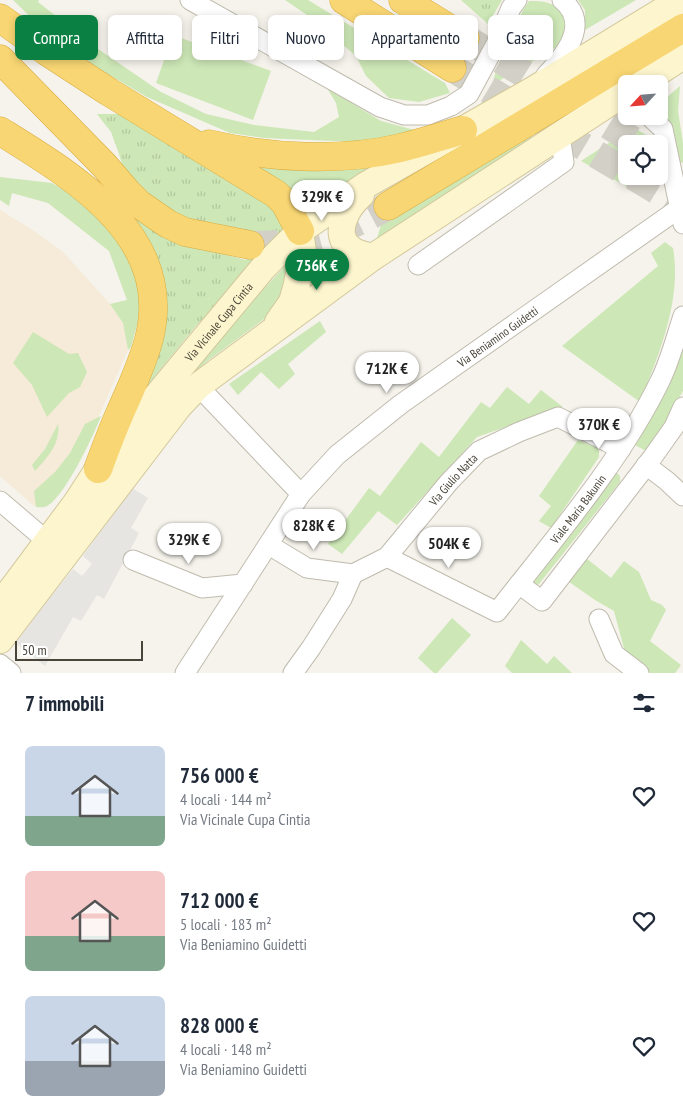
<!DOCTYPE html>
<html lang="it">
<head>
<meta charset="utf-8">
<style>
  body { margin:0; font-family:"PT Sans Narrow",sans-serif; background:#f6f6f7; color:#1f2937; height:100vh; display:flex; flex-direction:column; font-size:19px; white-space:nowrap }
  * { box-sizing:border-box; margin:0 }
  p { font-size:16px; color:#747a83 }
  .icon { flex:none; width:28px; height:28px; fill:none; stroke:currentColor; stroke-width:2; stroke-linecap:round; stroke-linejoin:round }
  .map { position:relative; height:673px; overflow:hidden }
  .drawer { display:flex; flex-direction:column; background:#fff; flex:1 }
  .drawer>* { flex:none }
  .hud { position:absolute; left:15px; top:15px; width:654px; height:45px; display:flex; gap:10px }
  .needle { width:32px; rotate:244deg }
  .tools { position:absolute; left:618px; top:75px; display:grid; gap:10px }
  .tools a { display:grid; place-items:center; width:50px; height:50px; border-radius:8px; background:#fff; box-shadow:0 2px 8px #0003; font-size:25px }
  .scale { position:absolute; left:15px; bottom:12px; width:128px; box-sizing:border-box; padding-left:5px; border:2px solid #494439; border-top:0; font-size:14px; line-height:18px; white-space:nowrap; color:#494439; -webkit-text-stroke:4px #fff; paint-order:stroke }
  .price { position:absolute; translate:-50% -42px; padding:0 11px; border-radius:18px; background:#fff; color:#222; font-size:16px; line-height:32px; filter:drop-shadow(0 1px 2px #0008) }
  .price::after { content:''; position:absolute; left:50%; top:30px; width:15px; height:11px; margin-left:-8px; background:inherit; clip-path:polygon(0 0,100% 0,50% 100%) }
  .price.on { background:#0b8043; color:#fff }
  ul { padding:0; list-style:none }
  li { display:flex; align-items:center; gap:15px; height:125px; padding:0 25px }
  li span { display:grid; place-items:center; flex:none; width:140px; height:100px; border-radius:8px; color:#555 }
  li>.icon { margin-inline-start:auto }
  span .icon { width:60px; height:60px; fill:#fffc; stroke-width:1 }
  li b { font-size:21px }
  h2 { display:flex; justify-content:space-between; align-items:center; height:60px; padding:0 25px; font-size:21px }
  .tag { padding:0 18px; border-radius:8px; background:#fff; box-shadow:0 2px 8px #0003; font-size:18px; line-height:45px }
  .tag.on { background:#0b8043; color:#fff }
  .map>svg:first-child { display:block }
  .commercial { fill:#f5ebd8 }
  .grass { fill:url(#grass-tufts) }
  .park { fill:#cde7b6 }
  .parking { fill:#e7e5e2 }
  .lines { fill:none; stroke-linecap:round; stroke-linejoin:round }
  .motorway-tunnel { stroke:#d3d0c7; stroke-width:28; stroke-dasharray:28 14; stroke-linecap:butt }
  .minor-casing { stroke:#c0bbae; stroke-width:21 }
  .secondary-casing { stroke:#d3c89c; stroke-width:28 }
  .motorway-casing { stroke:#d8ac42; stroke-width:29 }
  .minor { stroke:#fff; stroke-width:19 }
  .secondary { stroke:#fdf5cd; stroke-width:26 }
  .motorway { stroke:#f8d673; stroke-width:28 }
  .labels { text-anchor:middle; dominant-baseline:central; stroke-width:4.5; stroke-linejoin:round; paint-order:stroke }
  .street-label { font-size:12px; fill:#494439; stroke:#fff }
</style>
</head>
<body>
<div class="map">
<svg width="683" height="673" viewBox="0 0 683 673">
  <defs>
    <pattern id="grass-tufts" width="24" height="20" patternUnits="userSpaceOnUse" patternTransform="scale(1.25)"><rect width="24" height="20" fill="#cde7b6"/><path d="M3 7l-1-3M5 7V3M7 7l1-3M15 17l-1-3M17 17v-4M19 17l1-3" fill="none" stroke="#b2c79d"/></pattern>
  </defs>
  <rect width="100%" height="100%" fill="#f5f3eb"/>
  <path class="commercial" d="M0,210l34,21 29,21 47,52 13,19 5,27 -33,75 -50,79 -11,2 -34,-30z"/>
  <path class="grass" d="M461,0h41l-14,24z
    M97,114h24l141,82 24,24v11l-91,96 -49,60 14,-47 -56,-144 77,47 65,17 8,-28 -54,-6 -32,-17 -42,-31 -7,-24 -8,-22z"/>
  <path class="park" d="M13,0h26l-1,2 60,47 63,43 45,22 48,11 60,7 25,-15 -3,-14 -9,-15 54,33 37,10 -61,11 -93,-4 -34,-5 -83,-36 -46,-27 -59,-42z
    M285,0h23l137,83 5,10 -31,9 -30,-4 -23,-22 -10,-20 -46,-39z
    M578,0h58l-51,30v-20z
    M529,1c14,0 24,1 35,11l3,29 -75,44c8,-30 20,-58 37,-84z
    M173,35l98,36 -18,49 -97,-37z
    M680,86l-2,25 5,32v20l-3,-1 -21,-48v-10z
    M633,127l15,9 1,8h-23v32h28l-5,23 -68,-38z
    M526,129l10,14 -162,104 9,-28z
    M374,166l-69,47 -46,-45z
    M0,177l52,6 26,15 26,25 22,27 14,35v29l-9,33 -3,3 -5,-27 -13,-19 17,-4 -18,-49 -61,-48 -36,-10 -3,13 -9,-6z
    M665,242l8,6c9,52 -14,106 -33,154l-78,-56 96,-80 -7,-13z
    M318,255l25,11 -39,33z
    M291,260l-4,31 -19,25 -62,46 -68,79 65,-88z
    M320,321l6,11 -38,32 7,10 -16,15 -18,-17 -23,23 -9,-11z
    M33,332l36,22 9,-1 9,19 -7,15 -11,6 -22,24 -15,-32 -19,-22z
    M683,341v50l-35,61 -17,-9z
    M507,387l22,17 12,-14 22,17 -86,30 -80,88 -19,-14 -36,43 -14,-10 41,-56 11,8 41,-54 18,15 42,-55 9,6z
    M101,416c-7,19 -37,82 -54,90 -3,2 -7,1 -11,1l-2,-16 21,-19 15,-19 15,-29z
    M58,424c3,19 -11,34 -23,47l-3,-6 13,-16z
    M578,440l21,8v9l-48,71 -12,-7 12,-15 -12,-10z
    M616,472l4,4v6l-85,107 -9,-8z
    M586,558l25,20 13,-17 15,11 12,28 11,5 4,5 -16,31 31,24 -6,8h-25l-24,-17 -12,-45 -19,-11 -30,-21z
    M452,618l19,17 -34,38h-3l-16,-15z
    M521,640l26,24 7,-8 18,17h-60l-7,-7z"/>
  <path class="parking" d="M132,488l16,10 -17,30 8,5 -35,66 -7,-4 -16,26 -8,-4 -28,49 -31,-24 59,-73 9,7 10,-12 -9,-8z"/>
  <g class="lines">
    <path class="motorway-tunnel" d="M465,38l174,106
      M452,68l174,104
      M633,176l50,30
      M250,245c58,0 88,-11 138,-39"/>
    <g class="minor-casing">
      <g id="minor">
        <path d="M190,0l190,107 24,8h24l23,-9 18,-12 27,-50 15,-36 6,-8"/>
        <path d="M546,75c19,-20 45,-51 16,-75"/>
        <path d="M649,116l14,13 20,95"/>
        <path d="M418,265l146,-103 -4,-26"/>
        <path d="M198,386l103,108"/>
        <path d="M646,465l21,16 16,15"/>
        <path d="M0,501l48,41"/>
        <path d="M269,545l38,23 46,6"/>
        <path id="s1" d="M387,557l110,55c56,-72 123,-149 163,-231 10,-20 16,-44 23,-65"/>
        <path d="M133,560l69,28 41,-4"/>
        <path d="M519,584l23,17 110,-143 22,-31 9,-20"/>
        <path d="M599,619l15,35 25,19"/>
        <path d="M0,664l11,9"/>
        <path id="s2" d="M185,673l116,-179 36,-39 64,-51 280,-197"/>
        <path id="s3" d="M293,673l18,-25 31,-49 11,-25 34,-17 62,-75 30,-31 40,-19 39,-15 63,32"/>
      </g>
    </g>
    <g class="secondary-casing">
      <g id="secondary">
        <path d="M640,84l43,-28"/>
        <path d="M361,195c-14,12 -30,40 -10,54 6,5 15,6 22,8"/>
        <path d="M278,322l14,-20 5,-18 6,-32 -3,-21"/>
        <path id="s4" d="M0,605l76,-102 22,-34 56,-70 109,-131 37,-37 66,-46 165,-94 149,-91"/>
        <path d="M0,640l179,-234 19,-20 175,-129 253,-165"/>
      </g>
    </g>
    <g class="motorway-casing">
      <path id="motorway" d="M344,0l108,68
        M403,0l62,38
        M0,18l46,33 63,41 167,102 9,9 15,28
        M0,59l104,106 23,27 12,12 29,20 17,8 65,13
        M0,131c74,46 175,105 149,208 -7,26 -18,49 -29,74 -8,18 -15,37 -22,56
        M209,144c60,14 131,18 191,4 22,-5 42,-12 63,-18
        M388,206l295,-178"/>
    </g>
    <use href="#minor" class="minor"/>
    <use href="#secondary" class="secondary"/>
    <use href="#motorway" class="motorway"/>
  </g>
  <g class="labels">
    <g class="street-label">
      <text stroke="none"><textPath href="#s4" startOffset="358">Via Vicinale Cupa Cintia</textPath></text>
      <text stroke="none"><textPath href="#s2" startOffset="466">Via Beniamino Guidetti</textPath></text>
      <text stroke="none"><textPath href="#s3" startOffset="256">Via Giulio Natta</textPath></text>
      <text stroke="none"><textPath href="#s1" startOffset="254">Viale Maria Bakunin</textPath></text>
    </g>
  </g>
</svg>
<div class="tools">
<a><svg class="needle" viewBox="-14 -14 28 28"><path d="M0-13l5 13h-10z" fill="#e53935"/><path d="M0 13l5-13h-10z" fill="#747a83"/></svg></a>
<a><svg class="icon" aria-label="locate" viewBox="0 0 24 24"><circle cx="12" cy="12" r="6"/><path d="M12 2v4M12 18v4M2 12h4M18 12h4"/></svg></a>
</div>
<div class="scale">50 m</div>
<b class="price" style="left:322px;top:222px">329K €</b>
<b class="price on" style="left:317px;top:291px">756K €</b>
<b class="price" style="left:387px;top:394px">712K €</b>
<b class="price" style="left:599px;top:450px">370K €</b>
<b class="price" style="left:314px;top:551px">828K €</b>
<b class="price" style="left:189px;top:565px">329K €</b>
<b class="price" style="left:449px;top:569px">504K €</b>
<div class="hud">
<a class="tag on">Compra</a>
<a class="tag">Affitta</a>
<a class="tag">Filtri</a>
<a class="tag">Nuovo</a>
<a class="tag">Appartamento</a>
<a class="tag">Casa</a>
</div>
</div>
<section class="drawer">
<h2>7 immobili<svg class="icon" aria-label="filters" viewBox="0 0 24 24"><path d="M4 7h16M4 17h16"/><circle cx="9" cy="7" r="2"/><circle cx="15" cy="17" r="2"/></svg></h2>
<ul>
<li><span style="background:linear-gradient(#c9d6e8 70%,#7fa58c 0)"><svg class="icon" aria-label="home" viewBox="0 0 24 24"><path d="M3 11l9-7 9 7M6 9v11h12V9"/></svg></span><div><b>756 000 €</b><p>4 locali · 144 m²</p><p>Via Vicinale Cupa Cintia</p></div><svg class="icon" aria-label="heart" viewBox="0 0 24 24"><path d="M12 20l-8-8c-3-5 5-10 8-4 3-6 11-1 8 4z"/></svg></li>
<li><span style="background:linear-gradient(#f6c9c9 65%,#7fa58c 0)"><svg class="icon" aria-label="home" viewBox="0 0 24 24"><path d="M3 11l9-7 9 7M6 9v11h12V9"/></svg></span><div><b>712 000 €</b><p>5 locali · 183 m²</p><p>Via Beniamino Guidetti</p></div><svg class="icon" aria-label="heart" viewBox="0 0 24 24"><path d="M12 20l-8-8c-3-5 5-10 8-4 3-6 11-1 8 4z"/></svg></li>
<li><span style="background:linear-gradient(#c9d6e8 65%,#9aa5b1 0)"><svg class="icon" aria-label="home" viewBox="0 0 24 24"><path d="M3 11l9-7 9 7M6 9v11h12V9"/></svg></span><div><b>828 000 €</b><p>4 locali · 148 m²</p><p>Via Beniamino Guidetti</p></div><svg class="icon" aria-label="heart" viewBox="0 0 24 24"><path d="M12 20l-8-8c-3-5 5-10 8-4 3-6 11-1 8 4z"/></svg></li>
</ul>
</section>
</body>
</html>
